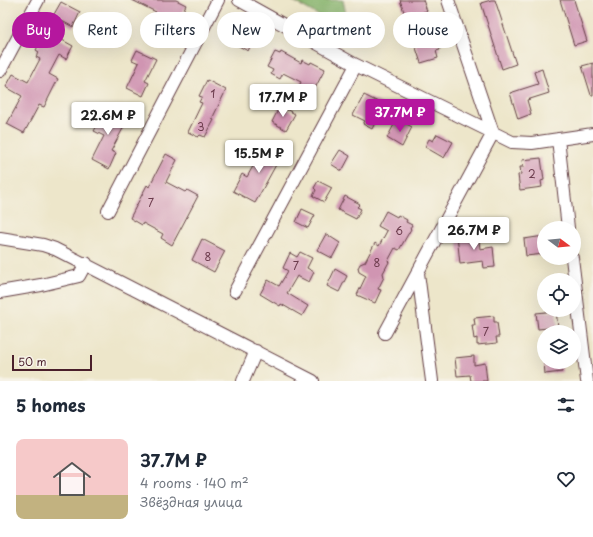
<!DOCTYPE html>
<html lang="en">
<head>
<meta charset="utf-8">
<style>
  body { margin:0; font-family:"Playpen Sans",sans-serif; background:#f6f6f7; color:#1f2937; height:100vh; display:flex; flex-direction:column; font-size:15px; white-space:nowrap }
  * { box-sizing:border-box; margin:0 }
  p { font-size:13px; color:#747a83 }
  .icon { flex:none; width:22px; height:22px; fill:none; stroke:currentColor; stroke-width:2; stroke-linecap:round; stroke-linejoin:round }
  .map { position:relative; height:381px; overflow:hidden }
  .details { display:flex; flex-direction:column; background:#fff; flex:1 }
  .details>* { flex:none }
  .banner { position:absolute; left:12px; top:12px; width:569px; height:36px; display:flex; gap:8px }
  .needle { width:26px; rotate:106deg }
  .buttons { position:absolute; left:537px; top:221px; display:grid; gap:8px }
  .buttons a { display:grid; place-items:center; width:44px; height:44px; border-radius:50%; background:#fff; box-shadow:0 4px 16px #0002; font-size:20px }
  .scale { position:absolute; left:12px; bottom:10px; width:80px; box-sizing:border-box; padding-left:4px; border:2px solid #4a1f2b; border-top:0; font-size:11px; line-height:14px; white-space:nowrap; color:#4a1f2b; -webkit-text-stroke:3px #f7f3e8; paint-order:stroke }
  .price { position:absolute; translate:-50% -34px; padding:0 9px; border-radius:4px; background:#fff; color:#222; font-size:13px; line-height:26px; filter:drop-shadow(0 1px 2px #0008) }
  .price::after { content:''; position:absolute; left:50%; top:24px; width:12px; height:9px; margin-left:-6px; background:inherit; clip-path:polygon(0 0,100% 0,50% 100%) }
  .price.on { background:#b5179e; color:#fff }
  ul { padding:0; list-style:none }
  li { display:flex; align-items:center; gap:12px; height:100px; padding:0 16px }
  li+li { border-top:1px solid #e0e1e3 }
  li span { display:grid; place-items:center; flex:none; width:112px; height:80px; border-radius:8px; color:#555 }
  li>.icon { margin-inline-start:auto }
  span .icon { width:48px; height:48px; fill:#fffc; stroke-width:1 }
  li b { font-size:17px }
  h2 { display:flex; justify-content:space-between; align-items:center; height:48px; padding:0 16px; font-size:17px }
  .tag { padding:0 14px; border-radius:18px; background:#fff; box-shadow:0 4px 16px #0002; font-size:14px; line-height:36px }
  .tag.on { background:#b5179e; color:#fff }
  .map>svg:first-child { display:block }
  .forest { fill:#86b36c; stroke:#68694c }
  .building { fill:#d095b2 }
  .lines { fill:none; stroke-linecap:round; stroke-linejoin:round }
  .street-casing { stroke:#623d43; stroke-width:14 }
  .street { stroke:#fff; stroke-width:12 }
  .labels { text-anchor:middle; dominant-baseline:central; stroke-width:3.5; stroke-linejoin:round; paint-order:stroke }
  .number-label { font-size:11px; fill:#6c3c4d }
</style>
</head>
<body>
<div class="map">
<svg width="593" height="381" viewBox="0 0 593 381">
  <rect width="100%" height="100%" fill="#f7f3e8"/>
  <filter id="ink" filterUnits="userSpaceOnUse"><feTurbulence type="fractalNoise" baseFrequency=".025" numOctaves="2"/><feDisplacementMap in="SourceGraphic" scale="8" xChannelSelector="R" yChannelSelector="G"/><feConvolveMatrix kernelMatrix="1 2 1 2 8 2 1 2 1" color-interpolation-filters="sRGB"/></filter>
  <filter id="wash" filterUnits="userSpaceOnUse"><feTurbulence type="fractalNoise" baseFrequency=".012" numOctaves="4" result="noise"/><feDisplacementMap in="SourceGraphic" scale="16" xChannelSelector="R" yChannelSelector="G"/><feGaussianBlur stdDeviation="0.9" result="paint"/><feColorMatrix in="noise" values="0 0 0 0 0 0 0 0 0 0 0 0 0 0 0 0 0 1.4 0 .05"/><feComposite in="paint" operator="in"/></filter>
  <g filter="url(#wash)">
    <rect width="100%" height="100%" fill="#ede6ca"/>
    <path class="forest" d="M291,0h52l7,33z"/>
    <g id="blocks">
      <path class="building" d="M132,0h44l10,5 -11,21 -6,-3 -1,3 -15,-8 3,-6z
        M400,0h23l4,11 -4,1 2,7 7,20 4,-1 4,12 -4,1 2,7 -17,5z
        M491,0h4l21,64 -14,5 -21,-66z
        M560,0h14l13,41 -13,4z
        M61,2l19,10 -7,15 -20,-11z
        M241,29l14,7 -7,15 -15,-8z
        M46,31l27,15 -7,13 -7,-4 -10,19 9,5 -14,28 -5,-2 -15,28 -17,-9 15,-28 -16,-9 7,-13 15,8 12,-23 -4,-2 3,-5 -3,-2z
        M137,50l19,9 -11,22 4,2 -6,13 -16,-8 12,-25 -7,-3z
        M275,52l5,2 1,-2 20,11 1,-3 8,4 1,-2 14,7 -13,25 -14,-6 3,-6 -18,-9 -3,6 -9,-5 2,-4 -6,-3z
        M593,63v32h-2l-9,-29z
        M542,69l7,24 -22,7 4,14 -13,5 -8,-26 28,-9 -4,-12z
        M207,80l19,10 -14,29 2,1 -9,17 -5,-2 -2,2 -10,-5 14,-29 -3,-1 3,-5 -3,-1z
        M364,95l20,10 -12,24 -9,-5 2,-3 -12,-6z
        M280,106l15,8 -9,16 -14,-8z
        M105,107l23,12 -17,32 5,2 -7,16 -17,-9 12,-24 -10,-5 4,-7h-1z
        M397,119l15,8 -10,20 -15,-9z
        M437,134l16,8 -9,16 -19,-11 4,-8 4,2z
        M266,143l17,9 -28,51 -22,-12 9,-17 5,3z
        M340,150l10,6 -8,15 -11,-7z
        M166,154l11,6 -11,22 19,10 2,-2 11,6 -26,49 -11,-7 2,-4 -20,-11 -1,2 -12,-7 17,-33 2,2z
        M541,158l3,22 -3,1 1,6 -22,3 -2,-15 3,-1 -1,-7h3l-1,-7z
        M318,181l14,7 -8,14 -11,-6 3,-6 -2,-2z
        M345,196l15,8 -3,3 4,2 -5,10 -18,-9z
        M302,209l13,6 -7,13 -12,-6z
        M386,211l11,6 1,-2 9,5 -1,2 6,3 -2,3 1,1 -12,21 -4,-2 -7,13 1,1 -6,11 1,4 -6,12 3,1 -6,13 -18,-8 9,-19 -7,-4 -1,-4 2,-4 5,-2 10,-19 4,3 8,-15 -9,-5z
        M478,232l2,17 13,-2 2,20 -11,1 -1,-7 -23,3 -3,-29z
        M326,234l14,9 -8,15 -15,-8z
        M544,236v18l-18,2 -2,-17z
        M202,239l23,12 -11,21 -22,-12z
        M300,252l12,6 -5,10 7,4 -5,10 -12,-6 -10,17 21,13 -6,10 -21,-12 -1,2 -20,-12 8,-14 11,6 9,-15 -5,-3 7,-15 7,4z
        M335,269l12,7 -8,16 -12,-6z
        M556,311l2,16 -20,2 -2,-16z
        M494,316v6h3l2,15h-3l1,6 -20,2v-7l-3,1 -2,-14h3l-1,-7z
        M474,356v9l11,-2 2,18h-16l-1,-6 -13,1 -2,-18z
        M544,362h17l1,10 -17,2z"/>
    </g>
  </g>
  <g filter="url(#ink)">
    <use href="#blocks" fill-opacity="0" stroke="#623d43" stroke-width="1"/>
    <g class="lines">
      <g class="street-casing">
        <path id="street" d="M239,0l117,65 156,77 20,1 61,-9
          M0,71l38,-71
          M558,139l10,89
          M108,211l110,-211
          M0,238l43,7 12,4 258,132
          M572,258l15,123
          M418,273l14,108
          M235,291l121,-226
          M0,292l41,-7 38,-9 7,-13
          M385,333l108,-200 -45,-133
          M243,381l13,-30"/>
      </g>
      <use href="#street" class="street"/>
    </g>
  </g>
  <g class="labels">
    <g class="number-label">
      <text x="213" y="93">1</text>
      <text x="201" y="126">3</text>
      <text x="532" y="173">2</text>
      <text x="151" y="202">7</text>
      <text x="399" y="230">6</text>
      <text x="208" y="256">8</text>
      <text x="377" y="262">8</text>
      <text x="296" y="265">7</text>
      <text x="486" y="331">7</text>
    </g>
  </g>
</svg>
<div class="buttons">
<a><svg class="needle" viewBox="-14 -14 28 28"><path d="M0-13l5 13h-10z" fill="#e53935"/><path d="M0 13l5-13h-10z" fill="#747a83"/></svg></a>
<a><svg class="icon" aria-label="locate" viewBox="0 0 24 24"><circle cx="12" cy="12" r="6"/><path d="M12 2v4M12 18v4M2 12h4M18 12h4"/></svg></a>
<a><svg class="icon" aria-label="layers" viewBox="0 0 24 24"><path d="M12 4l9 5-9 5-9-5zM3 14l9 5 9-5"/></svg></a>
</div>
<div class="scale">50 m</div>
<b class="price" style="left:283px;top:118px">17.7M ₽</b>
<b class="price on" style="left:400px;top:133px">37.7M ₽</b>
<b class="price" style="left:108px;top:136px">22.6M ₽</b>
<b class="price" style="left:259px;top:174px">15.5M ₽</b>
<b class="price" style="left:474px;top:251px">26.7M ₽</b>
<div class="banner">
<a class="tag on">Buy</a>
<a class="tag">Rent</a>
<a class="tag">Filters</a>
<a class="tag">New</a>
<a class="tag">Apartment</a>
<a class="tag">House</a>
</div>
</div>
<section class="details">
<h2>5 homes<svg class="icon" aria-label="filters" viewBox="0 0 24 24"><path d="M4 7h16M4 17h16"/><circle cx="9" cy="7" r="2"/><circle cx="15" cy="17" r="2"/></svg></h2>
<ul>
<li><span style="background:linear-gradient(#f6c9c9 70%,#c2b280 0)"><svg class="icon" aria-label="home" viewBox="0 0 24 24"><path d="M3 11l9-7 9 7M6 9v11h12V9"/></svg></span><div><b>37.7M ₽</b><p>4 rooms · 140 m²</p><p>Звёздная улица</p></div><svg class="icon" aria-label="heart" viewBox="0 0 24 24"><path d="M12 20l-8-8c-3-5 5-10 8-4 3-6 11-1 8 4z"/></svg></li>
</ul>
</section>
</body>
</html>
